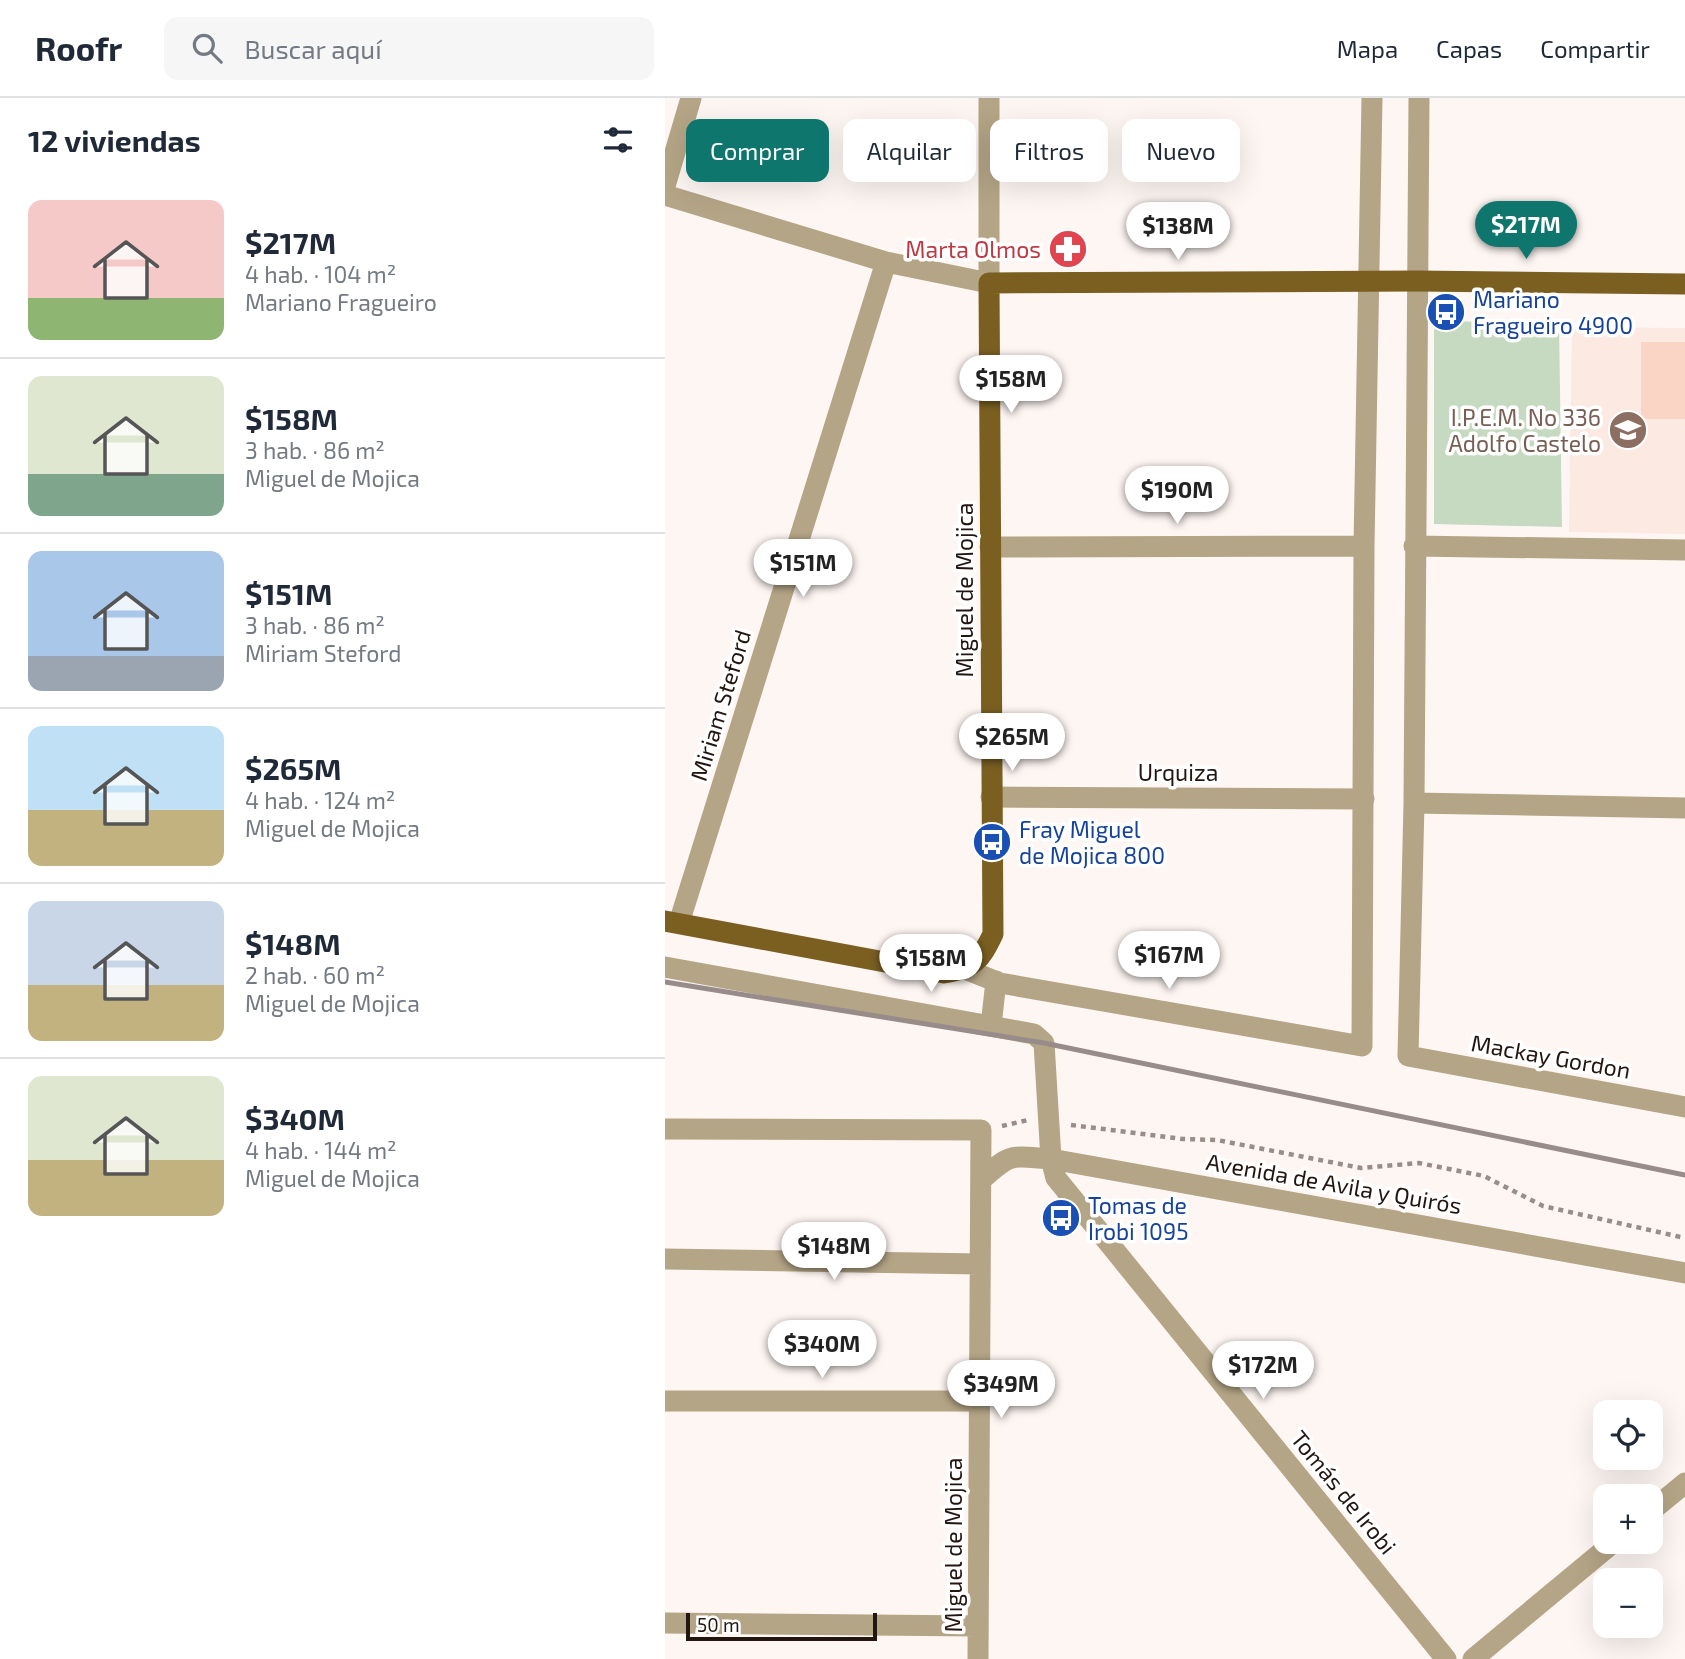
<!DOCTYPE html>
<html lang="es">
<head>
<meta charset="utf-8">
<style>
  body { margin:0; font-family:"Exo 2",sans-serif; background:#f6f6f7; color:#1f2937; height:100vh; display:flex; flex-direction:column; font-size:26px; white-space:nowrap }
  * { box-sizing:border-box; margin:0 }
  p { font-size:23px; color:#747a83 }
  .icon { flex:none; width:38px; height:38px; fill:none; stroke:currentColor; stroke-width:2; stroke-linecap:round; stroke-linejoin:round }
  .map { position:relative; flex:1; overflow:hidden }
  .panel { display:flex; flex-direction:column; background:#fff; width:665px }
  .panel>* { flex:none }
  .hud { position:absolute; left:21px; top:21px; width:665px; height:63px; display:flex; gap:14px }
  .tools { position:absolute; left:928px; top:1302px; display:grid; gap:14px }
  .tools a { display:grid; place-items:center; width:70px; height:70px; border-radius:14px; background:#fff; box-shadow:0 7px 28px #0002; font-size:35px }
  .scale { position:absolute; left:21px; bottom:18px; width:191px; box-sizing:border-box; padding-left:7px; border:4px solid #231611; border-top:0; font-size:19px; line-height:24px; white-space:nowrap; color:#231611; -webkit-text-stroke:5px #fff; paint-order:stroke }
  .price { position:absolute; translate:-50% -60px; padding:0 16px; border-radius:24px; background:#fff; color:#222; font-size:23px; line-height:46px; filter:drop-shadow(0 2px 4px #0008) }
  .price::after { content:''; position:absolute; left:50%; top:42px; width:21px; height:16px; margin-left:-10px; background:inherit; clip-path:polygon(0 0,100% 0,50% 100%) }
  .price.on { background:#0f766e; color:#fff }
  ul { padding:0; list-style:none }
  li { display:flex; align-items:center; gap:21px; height:175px; padding:0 28px }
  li+li { border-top:2px solid #e0e1e3 }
  li span { display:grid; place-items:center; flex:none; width:196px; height:140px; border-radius:14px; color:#555 }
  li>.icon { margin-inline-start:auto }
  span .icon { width:84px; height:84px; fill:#fffc; stroke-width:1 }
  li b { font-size:30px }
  h2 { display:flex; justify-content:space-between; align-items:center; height:84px; padding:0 28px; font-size:30px }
  .tag { padding:0 24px; border-radius:14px; background:#fff; box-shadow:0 7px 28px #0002; font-size:24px; line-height:63px }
  .tag.on { background:#0f766e; color:#fff }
  header { display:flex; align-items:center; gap:42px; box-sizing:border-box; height:98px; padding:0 35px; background:#fff; border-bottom:2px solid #e0e1e3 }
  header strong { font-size:33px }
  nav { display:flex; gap:38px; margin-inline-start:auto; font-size:24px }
  .search { width:490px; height:63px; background:#f6f6f7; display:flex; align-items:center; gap:18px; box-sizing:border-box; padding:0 24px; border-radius:14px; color:#747a83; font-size:26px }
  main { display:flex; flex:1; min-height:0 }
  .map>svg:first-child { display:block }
  .built { fill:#fbe9e2 }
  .green { fill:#c5dac1 }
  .building { fill:#fad5c6 }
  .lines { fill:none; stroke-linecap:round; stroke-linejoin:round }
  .path { stroke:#978d89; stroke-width:4.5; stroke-dasharray:5 5; stroke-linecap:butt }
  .minor { stroke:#b4a586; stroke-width:21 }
  .major { stroke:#7a5f21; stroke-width:21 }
  .rail { stroke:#978c89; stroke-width:5 }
  .labels { text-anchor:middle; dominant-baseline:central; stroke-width:7; stroke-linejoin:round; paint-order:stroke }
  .health-label { font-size:23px; fill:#be3a42; stroke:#fff; text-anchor:end }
  .transit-label { font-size:23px; fill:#164399; stroke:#fff; text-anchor:start }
  .education-label { font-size:23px; fill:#785e54; stroke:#fff; text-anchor:end }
  .street-label { font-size:23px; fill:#231611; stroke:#fff }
</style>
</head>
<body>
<header>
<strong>Roofr</strong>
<div class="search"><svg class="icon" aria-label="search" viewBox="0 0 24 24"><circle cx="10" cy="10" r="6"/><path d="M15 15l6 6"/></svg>Buscar aquí</div>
<nav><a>Mapa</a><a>Capas</a><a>Compartir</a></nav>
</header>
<main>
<section class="panel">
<h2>12 viviendas<svg class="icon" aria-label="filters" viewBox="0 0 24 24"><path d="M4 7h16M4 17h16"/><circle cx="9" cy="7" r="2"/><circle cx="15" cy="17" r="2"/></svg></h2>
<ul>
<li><span style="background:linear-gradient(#f6c9c9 70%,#8fb573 0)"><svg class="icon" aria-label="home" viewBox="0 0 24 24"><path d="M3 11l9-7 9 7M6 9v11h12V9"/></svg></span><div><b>$217M</b><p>4 hab. · 104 m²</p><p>Mariano Fragueiro</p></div></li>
<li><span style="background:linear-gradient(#dfe7d0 70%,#7fa58c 0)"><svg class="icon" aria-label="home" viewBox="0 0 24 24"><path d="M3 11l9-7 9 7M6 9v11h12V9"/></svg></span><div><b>$158M</b><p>3 hab. · 86 m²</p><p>Miguel de Mojica</p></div></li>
<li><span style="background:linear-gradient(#a9c7e8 75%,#9aa5b1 0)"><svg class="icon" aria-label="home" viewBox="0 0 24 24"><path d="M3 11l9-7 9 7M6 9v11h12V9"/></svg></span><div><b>$151M</b><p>3 hab. · 86 m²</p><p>Miriam Steford</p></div></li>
<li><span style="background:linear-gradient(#bfe0f5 60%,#c2b280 0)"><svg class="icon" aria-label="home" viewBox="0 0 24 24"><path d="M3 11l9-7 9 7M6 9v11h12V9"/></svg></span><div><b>$265M</b><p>4 hab. · 124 m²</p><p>Miguel de Mojica</p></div></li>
<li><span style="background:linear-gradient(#c9d6e8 60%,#c2b280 0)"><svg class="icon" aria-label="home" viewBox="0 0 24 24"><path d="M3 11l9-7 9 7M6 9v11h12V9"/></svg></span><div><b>$148M</b><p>2 hab. · 60 m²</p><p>Miguel de Mojica</p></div></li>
<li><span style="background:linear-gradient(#dfe7d0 60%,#c2b280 0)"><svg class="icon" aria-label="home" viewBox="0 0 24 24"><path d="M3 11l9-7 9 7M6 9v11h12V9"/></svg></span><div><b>$340M</b><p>4 hab. · 144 m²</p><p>Miguel de Mojica</p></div></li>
</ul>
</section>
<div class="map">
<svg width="1020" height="1561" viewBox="0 0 1020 1561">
  <rect width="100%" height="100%" fill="#fef6f3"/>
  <path class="built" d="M907,229l113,1v206l-116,-2z"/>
  <path class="green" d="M769,223l125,2 3,204 -128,-3z"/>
  <path class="building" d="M976,244h44v77h-44z"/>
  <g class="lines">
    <path class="path" d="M406,1027l112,14 34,1 144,28 58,-5 65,13 59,30 142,32
      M337,1028l26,-6"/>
    <path class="minor" d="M754,0l-5,705 -6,253 277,51
      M0,88l26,-88
      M0,97l221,67 103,21v-185
      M749,448l271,4
      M325,449l374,-1
      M326,699l373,2
      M749,705l271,5
      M14,825l207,-661
      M0,869l369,67 10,9 7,116 5,19 390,481
      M300,871l35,14 362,63 2,-500 8,-448
      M326,928l5,-45
      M0,1031l316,1 -3,529
      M316,1082c31,-28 29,-24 70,-21l634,114
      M0,1161l315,5
      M0,1303h315
      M985,1414l35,-29
      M0,1525l313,3
      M808,1561l141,-117"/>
    <path class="major" d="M0,823l279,52c30,-5 36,-12 49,-39l-4,-651 428,-2 268,3"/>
    <path class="rail" d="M0,884l379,61 641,132"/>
  </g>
  <defs>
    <g id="pharmacy-disc" transform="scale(2.0125)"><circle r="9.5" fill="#e0444e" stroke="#fff"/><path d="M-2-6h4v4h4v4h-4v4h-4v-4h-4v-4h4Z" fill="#fff"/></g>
    <g id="bus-disc" transform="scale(2.0125)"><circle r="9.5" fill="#1a4fb4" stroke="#fff"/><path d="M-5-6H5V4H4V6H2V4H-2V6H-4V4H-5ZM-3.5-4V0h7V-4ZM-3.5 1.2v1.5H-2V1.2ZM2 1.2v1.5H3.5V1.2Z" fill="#fff"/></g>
    <g id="school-disc" transform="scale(2.0125)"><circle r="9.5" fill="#8d6e63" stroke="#fff"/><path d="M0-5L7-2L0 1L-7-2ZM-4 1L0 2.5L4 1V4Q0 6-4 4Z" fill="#fff"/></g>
  </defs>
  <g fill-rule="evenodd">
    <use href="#pharmacy-disc" x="403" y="151"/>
    <use href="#bus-disc" x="781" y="214"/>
    <use href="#school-disc" x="963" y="332"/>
    <use href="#bus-disc" x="327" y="744"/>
    <use href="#bus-disc" x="396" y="1120"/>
  </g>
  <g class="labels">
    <g class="health-label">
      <text x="376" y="151">Marta Olmos</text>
    </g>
    <g class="transit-label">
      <text x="808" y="201">Mariano<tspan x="808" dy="26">Fragueiro 4900</tspan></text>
      <text x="354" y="731">Fray Miguel<tspan x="354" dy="26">de Mojica 800</tspan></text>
      <text x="423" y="1107">Tomas de<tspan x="423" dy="26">Irobi 1095</tspan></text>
    </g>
    <g class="education-label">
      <text x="936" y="319">I.P.E.M. No 336<tspan x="936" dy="26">Adolfo Castelo</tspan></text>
    </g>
    <g class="street-label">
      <text transform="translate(299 492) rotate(-90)">Miguel de Mojica</text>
      <text transform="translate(55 607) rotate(-73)">Miriam Steford</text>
      <text x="513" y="674">Urquiza</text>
      <text transform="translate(886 958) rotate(10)">Mackay Gordon</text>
      <text transform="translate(669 1085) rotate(10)">Avenida de Avila y Quirós</text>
      <text transform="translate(679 1394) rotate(51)">Tomás de Irobi</text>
      <text transform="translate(288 1447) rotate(-90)">Miguel de Mojica</text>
    </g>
  </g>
</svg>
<div class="tools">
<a><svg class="icon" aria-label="locate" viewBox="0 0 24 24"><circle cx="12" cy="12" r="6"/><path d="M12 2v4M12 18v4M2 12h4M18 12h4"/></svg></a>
<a>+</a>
<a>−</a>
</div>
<div class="scale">50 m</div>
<b class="price on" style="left:861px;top:163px">$217M</b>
<b class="price" style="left:513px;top:164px">$138M</b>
<b class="price" style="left:346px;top:317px">$158M</b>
<b class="price" style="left:512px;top:428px">$190M</b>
<b class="price" style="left:138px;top:501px">$151M</b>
<b class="price" style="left:347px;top:675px">$265M</b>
<b class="price" style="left:504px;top:893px">$167M</b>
<b class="price" style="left:266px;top:896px">$158M</b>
<b class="price" style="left:169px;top:1184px">$148M</b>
<b class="price" style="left:157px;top:1282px">$340M</b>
<b class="price" style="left:598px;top:1303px">$172M</b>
<b class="price" style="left:336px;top:1322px">$349M</b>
<div class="hud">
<a class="tag on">Comprar</a>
<a class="tag">Alquilar</a>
<a class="tag">Filtros</a>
<a class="tag">Nuevo</a>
</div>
</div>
</main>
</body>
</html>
